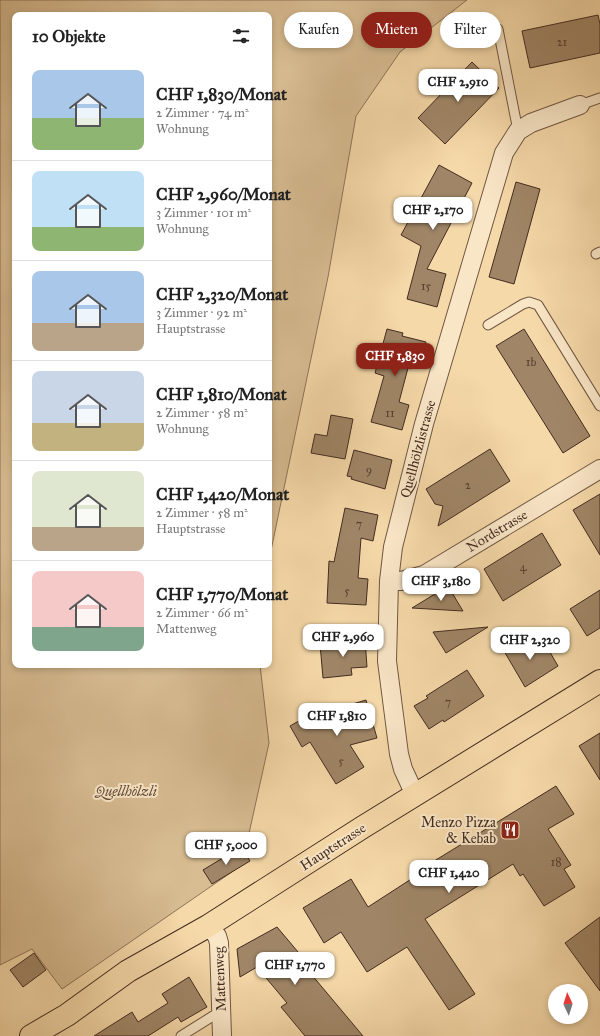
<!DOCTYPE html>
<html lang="de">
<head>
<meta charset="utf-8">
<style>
  body { margin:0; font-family:"IM FELL Great Primer",serif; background:#f2f2f2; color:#222; height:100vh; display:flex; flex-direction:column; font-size:15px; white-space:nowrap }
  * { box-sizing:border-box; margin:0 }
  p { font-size:13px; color:#767676 }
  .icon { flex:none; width:22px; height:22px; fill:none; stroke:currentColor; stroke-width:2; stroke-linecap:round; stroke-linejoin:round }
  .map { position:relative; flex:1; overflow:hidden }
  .sheet { position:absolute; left:12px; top:12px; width:260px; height:656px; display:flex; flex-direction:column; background:#fff; border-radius:8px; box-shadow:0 2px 6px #0003 }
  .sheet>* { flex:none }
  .banner { position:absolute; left:284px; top:12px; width:256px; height:36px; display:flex; gap:8px }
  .needle { width:26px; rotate:356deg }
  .controls { position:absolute; left:548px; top:984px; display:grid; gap:8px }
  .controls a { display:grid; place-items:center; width:40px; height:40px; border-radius:50%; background:#fff; box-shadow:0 2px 6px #0003; font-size:20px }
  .price { position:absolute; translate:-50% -34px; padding:0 9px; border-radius:8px; background:#fff; color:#222; font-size:13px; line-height:26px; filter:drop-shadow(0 1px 2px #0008) }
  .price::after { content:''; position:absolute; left:50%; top:24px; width:12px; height:9px; margin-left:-6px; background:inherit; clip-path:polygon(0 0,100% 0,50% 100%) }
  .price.active { background:#8f2418; color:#fff }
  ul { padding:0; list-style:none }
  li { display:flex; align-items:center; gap:12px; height:100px; padding:0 20px }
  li+li { border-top:1px solid #e0e0e0 }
  li span { display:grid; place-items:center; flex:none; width:112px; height:80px; border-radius:8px; color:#555 }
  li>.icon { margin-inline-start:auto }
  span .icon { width:48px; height:48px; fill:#fffc; stroke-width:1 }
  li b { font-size:17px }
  h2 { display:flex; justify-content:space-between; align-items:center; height:48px; padding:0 20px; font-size:17px }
  .pill { padding:0 14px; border-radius:18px; background:#fff; box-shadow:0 2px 6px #0003; font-size:14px; line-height:36px }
  .pill.active { background:#8f2418; color:#fff }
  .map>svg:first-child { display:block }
  .green { fill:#d8bc92; stroke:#8e7459 }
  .building { fill:#a08667; stroke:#432c20 }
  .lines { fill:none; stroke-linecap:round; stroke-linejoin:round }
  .service-casing { stroke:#705742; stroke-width:11 }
  .minor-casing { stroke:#705742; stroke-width:20 }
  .primary-casing { stroke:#432c20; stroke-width:24 }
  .service { stroke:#f9e6c7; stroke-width:9 }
  .minor { stroke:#f9e6c7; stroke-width:18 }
  .primary { stroke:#f6d9a9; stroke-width:22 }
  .labels { text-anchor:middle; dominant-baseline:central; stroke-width:4; stroke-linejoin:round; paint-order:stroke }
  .number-label { font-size:12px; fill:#5a4232 }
  .street-label { font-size:14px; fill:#432c20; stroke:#f9e6c7 }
  .park-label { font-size:14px; font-style:italic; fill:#614937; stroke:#f9e6c7 }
  .poi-label { font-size:14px; fill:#432c20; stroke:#f9e6c7; text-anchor:end }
</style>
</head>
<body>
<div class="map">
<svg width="600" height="1036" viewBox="0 0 600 1036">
  <rect width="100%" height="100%" fill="#f6d9a9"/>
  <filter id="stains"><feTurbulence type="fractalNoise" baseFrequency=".005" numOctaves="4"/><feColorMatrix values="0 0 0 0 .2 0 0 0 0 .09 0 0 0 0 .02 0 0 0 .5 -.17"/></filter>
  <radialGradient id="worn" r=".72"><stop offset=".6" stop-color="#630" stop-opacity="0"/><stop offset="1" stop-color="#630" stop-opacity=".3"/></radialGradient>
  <path class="green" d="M0,0h467l-67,52 -44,64 -28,161 -59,283v-545h-254v650h245l9,78 -27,122 -180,124 -30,-40 -32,16z"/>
  <path class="building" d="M598,15l2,9v29l-70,15 -8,-37z
    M472,62l27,26 -54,56 -27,-26z
    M439,165l33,18 -45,86 19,5 -9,33 -30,-8 14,-53 -20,-11z
    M516,182l24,7 -26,95 -25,-7z
    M387,329l16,4 -1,3 24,6 -7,26 -7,-2 -1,3 -3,-1 -9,34 10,3 -7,25 -31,-8 13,-46 -9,-3z
    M524,329l66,107 -27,17 -67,-107z
    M331,415l22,4 -8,40 -34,-6 4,-19 12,2z
    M490,449l20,32 -72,45 5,-20 -8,-2 -9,-15z
    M354,450l38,10 -7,29 -34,-10 1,-2 -5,-1z
    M600,494v61l-27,-45z
    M345,508l33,7 -5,26 -12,-3 -3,40 10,1 -2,26 -39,-2 2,-42 5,1z
    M542,533l19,32 -58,36 -19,-32z
    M448,586l15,25 -51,-3z
    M600,590v38l-13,8 -17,-27z
    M488,627l-42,26 -13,-21z
    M528,637l10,16 9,-6 11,19 -33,21 -21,-36z
    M365,639l2,28 -16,1 1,7 -29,3 -3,-34z
    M467,670l17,26 -40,26 -1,-2 -14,9 -15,-23 14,-8 -2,-2z
    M366,700l11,38 -27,7 14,22 -28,17 -26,-42 -8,5 -12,-21 21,-12 1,2z
    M600,733v47l-21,-34z
    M556,786l18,28 -26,15 23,36 -7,4 11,18 -31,19 -21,-32 -3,2 -7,-12 -88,55 50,75 -26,16 -42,-63 -40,25 -26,-40 -17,11 -21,-35 48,-29 17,28 51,-33 -1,-3z
    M241,847l9,14 -38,23 -9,-14z
    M600,917v74l-35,-48z
    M277,927l32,38 -3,3 57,68h-58l-24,-29 6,-4 -30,-36 -17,10 -3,-28z
    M34,953l12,17 -23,17 -13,-17z
    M189,977l18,30 -26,15 -3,-5 -30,19h-54l38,-24 6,10 30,-19 -6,-9z"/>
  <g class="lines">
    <g class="service-casing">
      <path id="service" d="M498,29l20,102
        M580,105l20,-7
        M596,254l4,-2
        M488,325l35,-21 6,-2 9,3 62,101
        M181,1036l40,-25"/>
    </g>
    <g class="minor-casing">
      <path id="minor" d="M389,581h12l23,-6 176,-106
        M415,795l-12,-26 -4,-15 -12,-93 2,-80 4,-34 31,-123 80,-271 14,-22 13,-8 49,-18
        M208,926l9,10 2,7 3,93"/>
    </g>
    <g class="primary-casing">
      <path id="primary" d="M31,1036l36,-21 61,-44 80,-45 155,-99 237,-146"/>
    </g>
    <use href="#service" class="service"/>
    <use href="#minor" class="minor"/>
    <use href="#primary" class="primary"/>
  </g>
  <defs>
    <g id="restaurant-square" transform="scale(1)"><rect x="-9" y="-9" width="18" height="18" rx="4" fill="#8f2418" stroke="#f9e6c7"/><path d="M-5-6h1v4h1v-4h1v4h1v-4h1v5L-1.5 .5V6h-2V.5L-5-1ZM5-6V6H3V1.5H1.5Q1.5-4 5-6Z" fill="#fff"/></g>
  </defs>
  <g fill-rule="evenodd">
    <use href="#restaurant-square" x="510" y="830"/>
  </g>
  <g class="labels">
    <g class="number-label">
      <text x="562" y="42">21</text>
      <text x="426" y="286">15</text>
      <text x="531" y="362">1b</text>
      <text x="390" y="413">11</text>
      <text x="369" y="470">9</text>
      <text x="468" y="485">2</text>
      <text x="359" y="524">7</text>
      <text x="523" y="567">4</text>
      <text x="347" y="591">5</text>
      <text x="448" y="702">7</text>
      <text x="341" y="761">5</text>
      <text x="556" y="862">18</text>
    </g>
    <g class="street-label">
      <text transform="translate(418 449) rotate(-75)">Quellhölzlistrasse</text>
      <text transform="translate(497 531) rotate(-31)">Nordstrasse</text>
      <text transform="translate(333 847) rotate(-33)">Hauptstrasse</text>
      <text transform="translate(220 979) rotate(-92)">Mattenweg</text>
    </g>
    <g class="park-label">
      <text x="126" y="791">Quellhölzli</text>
    </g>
    <g class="poi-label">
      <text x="496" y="822">Menzo Pizza<tspan x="496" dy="16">&amp; Kebab</tspan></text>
    </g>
  </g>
  <rect width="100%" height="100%" filter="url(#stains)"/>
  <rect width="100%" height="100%" fill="url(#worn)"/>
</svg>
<div class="controls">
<a><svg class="needle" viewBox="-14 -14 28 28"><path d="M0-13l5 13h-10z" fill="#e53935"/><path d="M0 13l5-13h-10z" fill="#767676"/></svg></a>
</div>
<b class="price" style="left:458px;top:103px">CHF 2,910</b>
<b class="price" style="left:433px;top:231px">CHF 2,170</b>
<b class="price active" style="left:395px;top:377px">CHF 1,830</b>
<b class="price" style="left:441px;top:602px">CHF 3,180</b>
<b class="price" style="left:343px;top:658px">CHF 2,960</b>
<b class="price" style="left:530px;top:661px">CHF 2,320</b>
<b class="price" style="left:337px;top:737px">CHF 1,810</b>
<b class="price" style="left:226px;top:866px">CHF 5,000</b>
<b class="price" style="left:449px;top:894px">CHF 1,420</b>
<b class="price" style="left:295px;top:986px">CHF 1,770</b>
<div class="banner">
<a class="pill">Kaufen</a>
<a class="pill active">Mieten</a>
<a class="pill">Filter</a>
</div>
<section class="sheet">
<h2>10 Objekte<svg class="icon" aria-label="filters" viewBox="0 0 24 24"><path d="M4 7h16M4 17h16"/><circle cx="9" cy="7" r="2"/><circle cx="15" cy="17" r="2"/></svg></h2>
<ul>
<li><span style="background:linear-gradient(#a9c7e8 60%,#8fb573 0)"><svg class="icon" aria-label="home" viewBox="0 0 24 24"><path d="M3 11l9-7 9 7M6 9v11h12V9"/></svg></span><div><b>CHF 1,830/Monat</b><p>2 Zimmer · 74 m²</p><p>Wohnung</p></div></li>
<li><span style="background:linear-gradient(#bfe0f5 70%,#8fb573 0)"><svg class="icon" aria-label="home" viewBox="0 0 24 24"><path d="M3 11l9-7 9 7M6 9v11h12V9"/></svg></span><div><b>CHF 2,960/Monat</b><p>3 Zimmer · 101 m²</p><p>Wohnung</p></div></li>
<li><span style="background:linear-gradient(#a9c7e8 65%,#b9a48a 0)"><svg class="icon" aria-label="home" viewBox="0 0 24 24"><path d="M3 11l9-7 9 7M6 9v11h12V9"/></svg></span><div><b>CHF 2,320/Monat</b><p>3 Zimmer · 92 m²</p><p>Hauptstrasse</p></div></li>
<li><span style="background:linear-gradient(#c9d6e8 65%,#c2b280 0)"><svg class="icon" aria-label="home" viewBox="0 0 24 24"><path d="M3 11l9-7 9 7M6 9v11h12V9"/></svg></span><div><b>CHF 1,810/Monat</b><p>2 Zimmer · 58 m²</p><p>Wohnung</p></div></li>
<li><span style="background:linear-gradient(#dfe7d0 70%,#b9a48a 0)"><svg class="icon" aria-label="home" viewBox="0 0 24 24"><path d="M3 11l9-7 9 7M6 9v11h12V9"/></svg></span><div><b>CHF 1,420/Monat</b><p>2 Zimmer · 58 m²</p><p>Hauptstrasse</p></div></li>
<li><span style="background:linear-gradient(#f6c9c9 70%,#7fa58c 0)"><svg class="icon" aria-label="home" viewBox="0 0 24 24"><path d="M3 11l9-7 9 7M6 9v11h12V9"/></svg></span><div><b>CHF 1,770/Monat</b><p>2 Zimmer · 66 m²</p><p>Mattenweg</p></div></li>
</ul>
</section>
</div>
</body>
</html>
